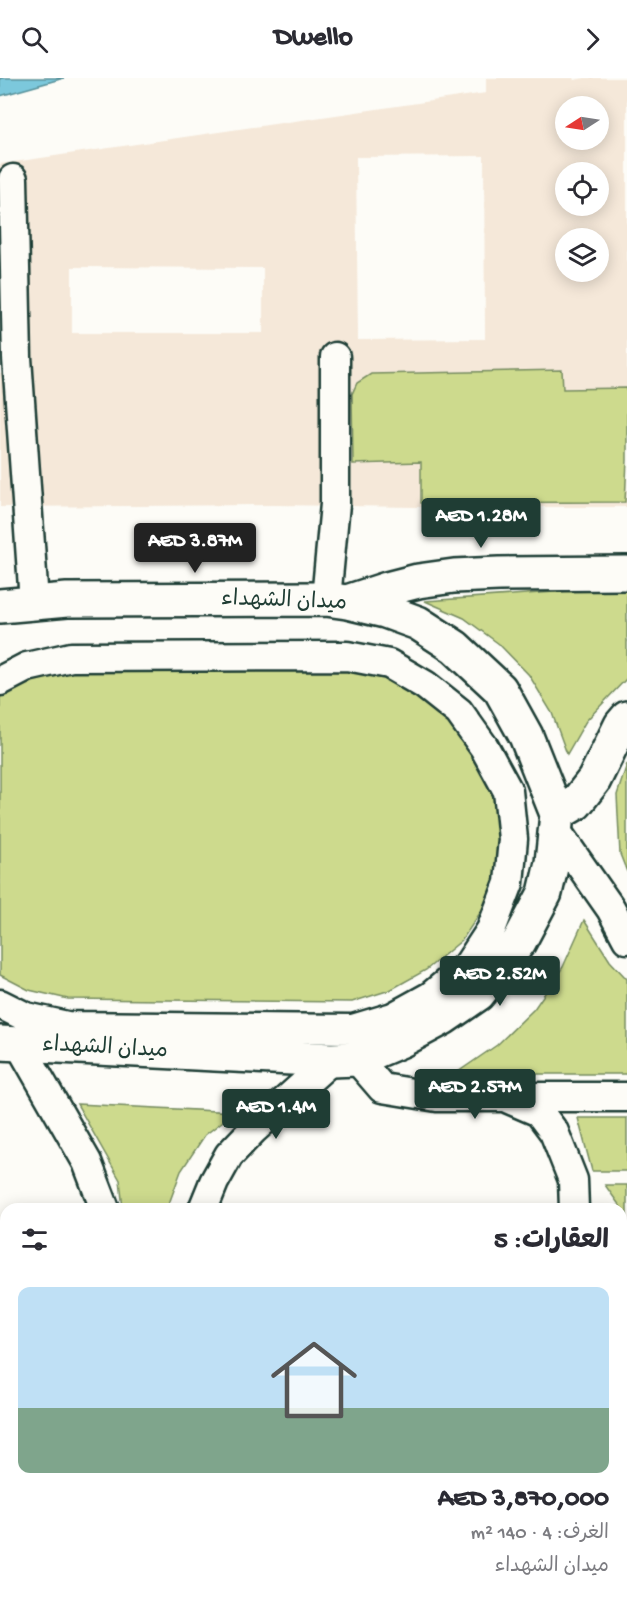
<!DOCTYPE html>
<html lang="ar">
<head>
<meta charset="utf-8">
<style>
  body { margin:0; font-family:"Gochi Hand","Playpen Sans Arabic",sans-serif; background:#f7f7f7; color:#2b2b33; direction:rtl; height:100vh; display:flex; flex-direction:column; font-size:22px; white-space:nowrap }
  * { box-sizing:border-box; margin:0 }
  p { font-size:20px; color:#7c7c81 }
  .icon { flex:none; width:33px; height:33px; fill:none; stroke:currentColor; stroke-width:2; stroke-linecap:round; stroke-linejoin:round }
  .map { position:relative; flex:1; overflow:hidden; direction:ltr }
  .side { position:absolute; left:0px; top:1125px; width:627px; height:402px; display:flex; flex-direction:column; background:#fff; border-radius:18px 18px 0 0; box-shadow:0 3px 15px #0003; direction:rtl }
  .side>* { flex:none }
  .needle { width:39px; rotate:258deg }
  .buttons { position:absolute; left:555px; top:18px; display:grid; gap:12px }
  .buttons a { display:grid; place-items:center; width:54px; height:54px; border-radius:50%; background:#fff; box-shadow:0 3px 15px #0003; font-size:30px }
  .price { position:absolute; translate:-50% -51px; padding:0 14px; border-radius:6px; background:#1f3d34; color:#fff; font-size:20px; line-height:39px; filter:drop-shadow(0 2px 3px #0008) }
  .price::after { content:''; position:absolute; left:50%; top:36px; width:18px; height:14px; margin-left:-9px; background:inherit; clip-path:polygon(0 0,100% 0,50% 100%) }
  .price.current { background:#222; color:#fff }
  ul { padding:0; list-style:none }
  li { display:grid; align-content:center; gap:12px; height:318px; padding:0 18px }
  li+li { border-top:2px solid #e1e1e2 }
  li span { display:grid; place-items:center; height:186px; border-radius:12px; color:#555 }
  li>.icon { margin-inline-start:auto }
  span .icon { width:108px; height:108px; fill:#fffc; stroke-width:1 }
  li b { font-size:26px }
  h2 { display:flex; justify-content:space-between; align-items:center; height:72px; padding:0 18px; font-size:26px }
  header { display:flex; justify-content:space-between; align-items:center; height:78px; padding:0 18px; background:#fff; font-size:27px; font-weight:800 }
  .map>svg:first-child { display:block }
  .built { fill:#f5e8d9; fill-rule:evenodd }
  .green { fill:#cdda8d; stroke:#768c60; stroke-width:1.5 }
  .water { fill:#7cc8dc; stroke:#579099; stroke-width:1.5 }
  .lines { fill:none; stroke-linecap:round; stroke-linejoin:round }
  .minor-casing { stroke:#1f3d34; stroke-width:33 }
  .major-casing { stroke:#1f3d34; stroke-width:38 }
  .minor { stroke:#fdfcf7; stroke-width:28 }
  .major { stroke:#fdfcf7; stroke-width:33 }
  .labels { text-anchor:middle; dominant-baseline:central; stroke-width:4.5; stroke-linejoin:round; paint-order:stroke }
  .street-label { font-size:22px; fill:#1f3d34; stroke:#fdfcf7 }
</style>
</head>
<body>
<header><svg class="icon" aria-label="forward" viewBox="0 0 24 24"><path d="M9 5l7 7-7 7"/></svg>Dwello<svg class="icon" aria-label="search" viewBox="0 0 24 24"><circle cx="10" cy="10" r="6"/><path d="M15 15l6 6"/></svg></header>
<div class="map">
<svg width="627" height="1527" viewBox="0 0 627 1527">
  <rect width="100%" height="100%" fill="#fdfcf7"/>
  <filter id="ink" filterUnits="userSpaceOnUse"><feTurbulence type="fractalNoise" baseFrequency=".0167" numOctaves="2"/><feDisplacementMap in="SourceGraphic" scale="12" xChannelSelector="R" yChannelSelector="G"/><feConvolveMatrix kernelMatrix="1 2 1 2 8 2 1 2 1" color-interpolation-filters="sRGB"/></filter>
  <g filter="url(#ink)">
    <path class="built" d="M486,0h87l1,2 11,-2h42v429h-210l-144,-2 -273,2v-134l9,-1 -9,-145v-63l486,-71zM566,28h32v34h-32zM484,78l1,183 -127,1 -2,-183zM566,94h32v34h-32zM566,160h32v34h-32zM72,189l191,1v65h-191z"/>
    <path class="green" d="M562,292l1,19 64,-1v72l-2,42 -204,1v-41l-68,2 -1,-70 5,-11 14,-9z
      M627,509v91l-41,43 -19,33 -15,-41 -23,-38 -30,-31 -35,-26 -39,-17z
      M387,575l113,122 1,87 -17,45 -22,33 -36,30 -36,20 -38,12 -284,-3 -39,-9 -29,-15v-303z
      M627,686v108l-7,-18 -3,-59z
      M584,842l26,41 17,18v95h-172l42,-29 37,-36 29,-42z
      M77,1026l158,8 -30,23 -24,36 -14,38h-44l-3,-29z
      M578,1040h49v53h-35z
      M605,1107h22v31z
      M6,1284v176l-6,19v-176z
      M106,1521h57l-2,6h-57z"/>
    <path class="water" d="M0,0h64l-64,18z"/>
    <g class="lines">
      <g class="minor-casing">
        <path id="minor" d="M13,101l4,179 17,244
          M326,521l9,-95v-147
          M0,603l27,-14 44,-10 276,-1 42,8 36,21 34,27 25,35 24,44 5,48 -4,44 -18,47 -23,35 -37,31 -38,21 -40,12 -286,-3 -41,-9 -26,-13
          M555,751l56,80 16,30
          M20,967l67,117 18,47
          M357,981l25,29 55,9h190
          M509,1021l30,13 15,20 19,48 1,29
          M203,1131l11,-27 15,-27 24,-25 78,-70
          M621,1172l6,7
          M621,1238l6,-9
          M621,1470h6
          M587,1521v6
          M18,1527l2,-6
          M75,1527l2,-6"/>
      </g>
      <g class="major-casing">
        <path id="major" d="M347,524l40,-13 31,-8 36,-5 45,-2 128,-1
          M0,528l67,-6 259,-1 21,3 38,9 33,12 37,24 45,42 26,47 31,78 -5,49 -7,30 -26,49 -41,52 -35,24 -41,22 -45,19 -26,1 -331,-17
          M557,736l19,-11 18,-23 27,-55 6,-7"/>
      </g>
      <use href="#minor" class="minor"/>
      <use href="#major" class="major"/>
    </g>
  </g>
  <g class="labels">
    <g class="street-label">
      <text transform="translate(284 524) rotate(2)">ميدان الشهداء</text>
      <text transform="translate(105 971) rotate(3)">ميدان الشهداء</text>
    </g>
  </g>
</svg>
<div class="buttons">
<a><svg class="needle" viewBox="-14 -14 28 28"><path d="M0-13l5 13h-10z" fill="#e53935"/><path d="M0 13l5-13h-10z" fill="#7c7c81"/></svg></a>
<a><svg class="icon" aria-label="locate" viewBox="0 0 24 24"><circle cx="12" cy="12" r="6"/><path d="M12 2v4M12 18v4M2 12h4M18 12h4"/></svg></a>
<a><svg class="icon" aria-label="layers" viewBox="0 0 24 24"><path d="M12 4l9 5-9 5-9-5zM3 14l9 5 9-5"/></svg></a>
</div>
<b class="price" style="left:481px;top:471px">AED 1.28M</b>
<b class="price current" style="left:195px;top:496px">AED 3.87M</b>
<b class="price" style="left:500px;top:929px">AED 2.52M</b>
<b class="price" style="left:475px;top:1042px">AED 2.57M</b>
<b class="price" style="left:276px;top:1062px">AED 1.4M</b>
<section class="side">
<h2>العقارات: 5<svg class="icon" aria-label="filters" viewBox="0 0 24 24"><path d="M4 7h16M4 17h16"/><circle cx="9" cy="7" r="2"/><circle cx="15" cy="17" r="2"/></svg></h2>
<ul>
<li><span style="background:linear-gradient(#bfe0f5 65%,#7fa58c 0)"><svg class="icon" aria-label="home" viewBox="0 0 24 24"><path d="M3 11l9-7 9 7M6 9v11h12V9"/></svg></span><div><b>AED 3,870,000</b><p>الغرف: 4 · 140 m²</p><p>ميدان الشهداء</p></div></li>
</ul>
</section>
</div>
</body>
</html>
